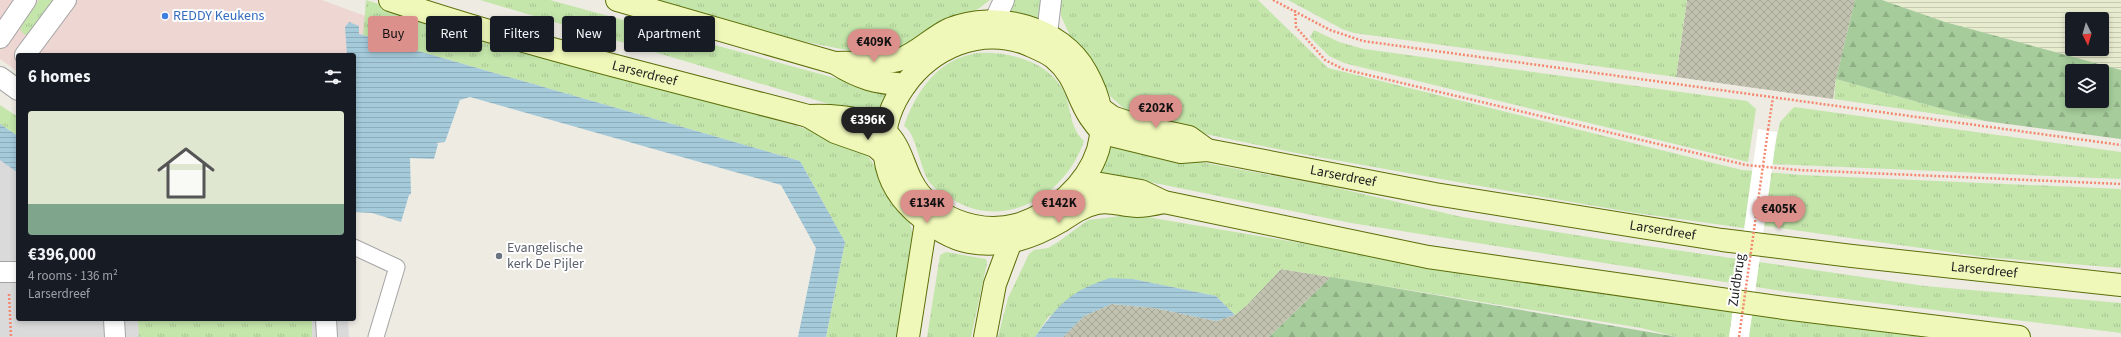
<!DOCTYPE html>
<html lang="en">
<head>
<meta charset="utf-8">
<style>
  body { margin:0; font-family:"Source Sans 3",sans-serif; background:#242831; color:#f1f3f6; height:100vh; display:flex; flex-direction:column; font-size:15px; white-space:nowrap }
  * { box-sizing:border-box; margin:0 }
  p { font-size:13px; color:#9ea1a6 }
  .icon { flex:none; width:22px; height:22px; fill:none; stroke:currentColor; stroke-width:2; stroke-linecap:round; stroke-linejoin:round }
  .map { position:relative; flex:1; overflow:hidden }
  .side { position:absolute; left:16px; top:53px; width:340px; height:268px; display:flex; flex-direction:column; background:#171b24; border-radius:4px; box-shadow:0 2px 6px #0003 }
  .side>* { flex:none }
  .banner { position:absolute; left:368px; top:16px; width:380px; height:36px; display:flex; gap:8px }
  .needle { width:26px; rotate:175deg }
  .fabs { position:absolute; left:2065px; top:12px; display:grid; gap:8px }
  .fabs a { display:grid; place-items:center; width:44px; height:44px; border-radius:4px; background:#171b24; box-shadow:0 2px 6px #0003; font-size:20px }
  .price { position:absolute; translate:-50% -34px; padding:0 9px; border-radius:14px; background:#dc908b; color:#111; font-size:13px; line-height:26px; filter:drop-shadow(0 1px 2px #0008) }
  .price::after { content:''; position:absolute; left:50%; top:24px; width:12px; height:9px; margin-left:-6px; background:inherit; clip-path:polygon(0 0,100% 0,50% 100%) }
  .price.on { background:#222; color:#fff }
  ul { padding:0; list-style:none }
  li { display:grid; align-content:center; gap:8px; height:212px; padding:0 12px }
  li+li { border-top:1px solid #363941 }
  li span { display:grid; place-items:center; height:124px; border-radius:4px; color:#555 }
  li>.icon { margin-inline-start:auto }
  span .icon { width:72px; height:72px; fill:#fffc; stroke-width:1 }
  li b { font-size:17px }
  h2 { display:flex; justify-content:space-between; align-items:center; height:48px; padding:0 12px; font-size:17px }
  .chip { padding:0 14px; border-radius:4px; background:#171b24; box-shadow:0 2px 6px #0003; font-size:14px; line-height:36px }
  .chip.on { background:#dc908b; color:#111 }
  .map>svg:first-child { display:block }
  .residential { fill:#dbdada }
  .commercial { fill:#eed6d3 }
  .construction { fill:url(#construction-cross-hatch) }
  .farmland { fill:url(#farmland-rules); fill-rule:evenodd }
  .grass { fill:url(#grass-tufts) }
  .forest { fill:url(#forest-firs); fill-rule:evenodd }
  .water { fill:url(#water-rules) }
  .pier { fill:#fff }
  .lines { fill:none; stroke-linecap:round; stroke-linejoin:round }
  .pedestrian-casing { stroke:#a4a4a4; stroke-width:17 }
  .minor-casing { stroke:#a4a4a4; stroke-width:22 }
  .secondary-casing { stroke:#5c6f09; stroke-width:24 }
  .path { stroke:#f4876f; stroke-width:2.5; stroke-dasharray:2 2; stroke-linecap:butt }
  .pedestrian { stroke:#fff; stroke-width:15 }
  .minor { stroke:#fff; stroke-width:20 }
  .secondary { stroke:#eff7b9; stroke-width:22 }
  .path-bridge { stroke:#f4876f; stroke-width:2.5; stroke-dasharray:2 2; stroke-linecap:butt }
  .shop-dot { fill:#3f7fe0; stroke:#fff; stroke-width:1.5 }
  .worship-dot { fill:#6b7280; stroke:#fff; stroke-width:1.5 }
  .labels { text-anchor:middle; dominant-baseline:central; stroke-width:4; stroke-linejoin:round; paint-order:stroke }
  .shop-label { font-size:14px; fill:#366cbe; stroke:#fff; text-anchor:start }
  .street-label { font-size:14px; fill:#1d1d1d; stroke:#fff }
  .worship-label { font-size:14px; fill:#5b616d; stroke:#fff; text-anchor:start }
</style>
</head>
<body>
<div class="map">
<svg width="2121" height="337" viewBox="0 0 2121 337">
  <defs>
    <pattern id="construction-cross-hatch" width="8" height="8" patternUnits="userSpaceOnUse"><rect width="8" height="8" fill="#c1c2af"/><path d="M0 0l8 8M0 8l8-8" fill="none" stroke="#a5a696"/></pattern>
    <pattern id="farmland-rules" width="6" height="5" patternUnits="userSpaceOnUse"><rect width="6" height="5" fill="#e8eccf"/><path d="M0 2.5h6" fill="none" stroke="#c7cab1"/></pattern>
    <pattern id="grass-tufts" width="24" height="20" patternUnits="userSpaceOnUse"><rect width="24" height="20" fill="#c4e6ab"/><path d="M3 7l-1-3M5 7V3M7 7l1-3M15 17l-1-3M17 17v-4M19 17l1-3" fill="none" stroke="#a8c593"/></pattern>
    <pattern id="forest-firs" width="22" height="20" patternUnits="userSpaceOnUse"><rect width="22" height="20" fill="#a5cc9a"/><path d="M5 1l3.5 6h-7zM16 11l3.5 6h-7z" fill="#8eaf84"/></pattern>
    <pattern id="water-rules" width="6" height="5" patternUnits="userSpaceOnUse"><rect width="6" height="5" fill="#a5cada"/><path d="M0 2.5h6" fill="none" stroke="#8eadbb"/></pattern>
  </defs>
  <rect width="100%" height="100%" fill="#eeebe3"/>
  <path class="residential" d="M0,142l18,12v165h330l1,18h-349z"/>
  <path class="commercial" d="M0,0h322l46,17 -4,111 -10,-73h-336v17l-18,-13z"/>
  <path class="construction" d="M1687,0h168l-19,79 -3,20 -157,-22z
    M1281,269l50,8 -62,60h-206l21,-21 28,-12 42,4 62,13 19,-6 12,-10z"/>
  <path class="farmland" d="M1882,0h239v70l-176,-48zM2072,19h30v30h-30z"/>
  <path class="grass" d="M39,0h18l-26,33 -6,2 -5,-5 2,-5z
    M366,0l92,29 387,111 21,14 6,8 37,58 4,15 -12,102h-75l19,-95 -45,-81 -437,-126z
    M480,0h70l336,92 -10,26z
    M655,0h335l-12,9 -85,43 -32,1 -64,-13z
    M1013,0h30l-4,23 -29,-8z
    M1059,0h199l70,68 414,102 59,5 320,14v79l-137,-11 -218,-31 -22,2 -108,-15 -145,-25 -195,-35 -124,-26 -42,-13 -19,-17 -39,-57 -11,-24z
    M1288,0h399l-11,77 -322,-44 -12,-4z
    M1314,30l25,12 25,7 383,52 9,8 -8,53 -404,-99 -15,-7 -19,-19z
    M977,53c33,-2 75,9 89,43 5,16 5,33 18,45 -17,51 -74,89 -127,61 -9,-5 -20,-11 -27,-19 -10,-13 -14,-51 -26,-57 12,-35 34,-67 73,-73z
    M1836,79l149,42 -151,-22z
    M0,105l18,12v19l-18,-12z
    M1794,107l327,45v27l-350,-15 9,-42z
    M1111,145l222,42 129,30 158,25 305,44 196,17v30l-333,-41 -437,-69 -250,-51z
    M1121,216l26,1 448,76 332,44h-250l-36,-9 -360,-59 -34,36 -12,10 -19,-19 -83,-17 -84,37 -14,21h-37l10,-39 21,-44 5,-4 14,-2 10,-6 30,-22z
    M946,252l40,7 1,4 -16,74h-44l13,-82z
    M138,319h174v18h-173z"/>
  <path class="forest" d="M1855,0h27l63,22 176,48v69l-136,-18 -149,-42zM2072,71h30v30h-30z
    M1331,277l341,59 5,1h-408z"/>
  <path class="water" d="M349,22l10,4v8l4,1 437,126 45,81 -19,95h-28l18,-89 -35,-63 -311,-88 -10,3 -15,42 -9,1 2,1 -4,15 -24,-1 1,36 -2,1 -8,27 -29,-9 -18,-1v-157h-7l-2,-28z
    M0,124l18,12v37l-18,-13z
    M1110,278l23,1 83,17 19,19 -19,6 -62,-13 -42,-4 -28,12 -21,21h-28c24,-33 35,-46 75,-59z"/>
  <path class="pier" d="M1758,129l19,3 -28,205h-20z"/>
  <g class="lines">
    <g class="pedestrian-casing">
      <path id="pedestrian" d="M354,247l43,20 -21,70"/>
    </g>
    <g class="minor-casing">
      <path id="minor" d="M994,22l10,-22
        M1047,34l4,-34
        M0,38l26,-38
        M25,55l41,-55
        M0,77l18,13
        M0,272h18
        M114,319l1,18
        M326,319l1,18"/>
    </g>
    <g class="secondary-casing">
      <g id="secondary">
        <path id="s1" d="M390,0c137,46 278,79 418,116 24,-1 57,1 77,16 14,11 18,32 26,48 19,38 66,55 106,45"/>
        <path d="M617,0l218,63c25,16 40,19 70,22"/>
        <path d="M835,63c21,-1 43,2 63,-3 18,-5 34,-23 52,-31 46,-19 112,-2 136,43 14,25 20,49 12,78 -12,37 -45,63 -81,75l-22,59 -10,53"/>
        <path d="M1101,109l11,8 26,9 51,11 18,13"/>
        <path d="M808,116l27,16 40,14 8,7"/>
        <path id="s2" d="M1103,133l78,19 26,-2 228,44 287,46 130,16 269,29"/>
        <path d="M1103,133c-5,-5 -9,-10 -13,-16 -14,-21 -14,-41 -36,-59 -7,-6 -18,-10 -27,-14 -96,-37 -193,93 -113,167 16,14 34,27 55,31 34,6 63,-4 92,-21 12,-8 22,-15 36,-18 14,-3 26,3 40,3 9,0 18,-2 27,-4"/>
        <path d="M1079,185l22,-1 40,7 23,11 264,55 356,51 235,29"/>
        <path d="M908,337l18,-115"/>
      </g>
    </g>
    <path class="path" d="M1273,0l57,30 33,11 758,104
      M1295,10l1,17 29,33 18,9 403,96 52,5 323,14
      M1768,130l5,-33
      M9,294l2,43"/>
    <use href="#pedestrian" class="pedestrian"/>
    <use href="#minor" class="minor"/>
    <use href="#secondary" class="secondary"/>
    <path class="path-bridge" d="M1739,337l29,-207"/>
  </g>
  <circle class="shop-dot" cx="165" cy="16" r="4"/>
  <circle class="worship-dot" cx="499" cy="256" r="4"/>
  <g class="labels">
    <g class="shop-label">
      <text x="173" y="16">REDDY Keukens</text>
    </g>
    <g class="street-label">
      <text stroke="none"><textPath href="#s1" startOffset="265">Larserdreef</textPath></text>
      <text stroke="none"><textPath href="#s2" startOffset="245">Larserdreef</textPath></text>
      <text stroke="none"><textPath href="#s2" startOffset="569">Larserdreef</textPath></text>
      <text stroke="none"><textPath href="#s2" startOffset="893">Larserdreef</textPath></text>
      <text transform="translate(1737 280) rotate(-82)">Zuidbrug</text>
    </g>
    <g class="worship-label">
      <text x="507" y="248">Evangelische<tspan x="507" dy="16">kerk De Pijler</tspan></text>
    </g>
  </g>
</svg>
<div class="fabs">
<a><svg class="needle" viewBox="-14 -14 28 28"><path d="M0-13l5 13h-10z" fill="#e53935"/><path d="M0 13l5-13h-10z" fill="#9ea1a6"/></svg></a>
<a><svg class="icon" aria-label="layers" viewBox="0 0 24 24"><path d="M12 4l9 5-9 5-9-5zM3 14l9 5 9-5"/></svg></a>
</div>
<b class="price" style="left:874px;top:63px">€409K</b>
<b class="price" style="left:1156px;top:129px">€202K</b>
<b class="price on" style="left:868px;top:141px">€396K</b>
<b class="price" style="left:927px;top:224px">€134K</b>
<b class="price" style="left:1059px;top:224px">€142K</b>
<b class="price" style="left:1779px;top:230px">€405K</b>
<div class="banner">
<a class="chip on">Buy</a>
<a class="chip">Rent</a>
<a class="chip">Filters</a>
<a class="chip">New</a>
<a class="chip">Apartment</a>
</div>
<section class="side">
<h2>6 homes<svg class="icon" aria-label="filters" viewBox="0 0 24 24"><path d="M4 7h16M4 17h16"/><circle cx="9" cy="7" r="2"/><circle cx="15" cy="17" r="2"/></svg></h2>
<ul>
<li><span style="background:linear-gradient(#dfe7d0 75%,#7fa58c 0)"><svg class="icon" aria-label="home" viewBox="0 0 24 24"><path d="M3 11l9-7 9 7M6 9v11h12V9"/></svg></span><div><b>€396,000</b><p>4 rooms · 136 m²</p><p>Larserdreef</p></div></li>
</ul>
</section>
</div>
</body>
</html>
